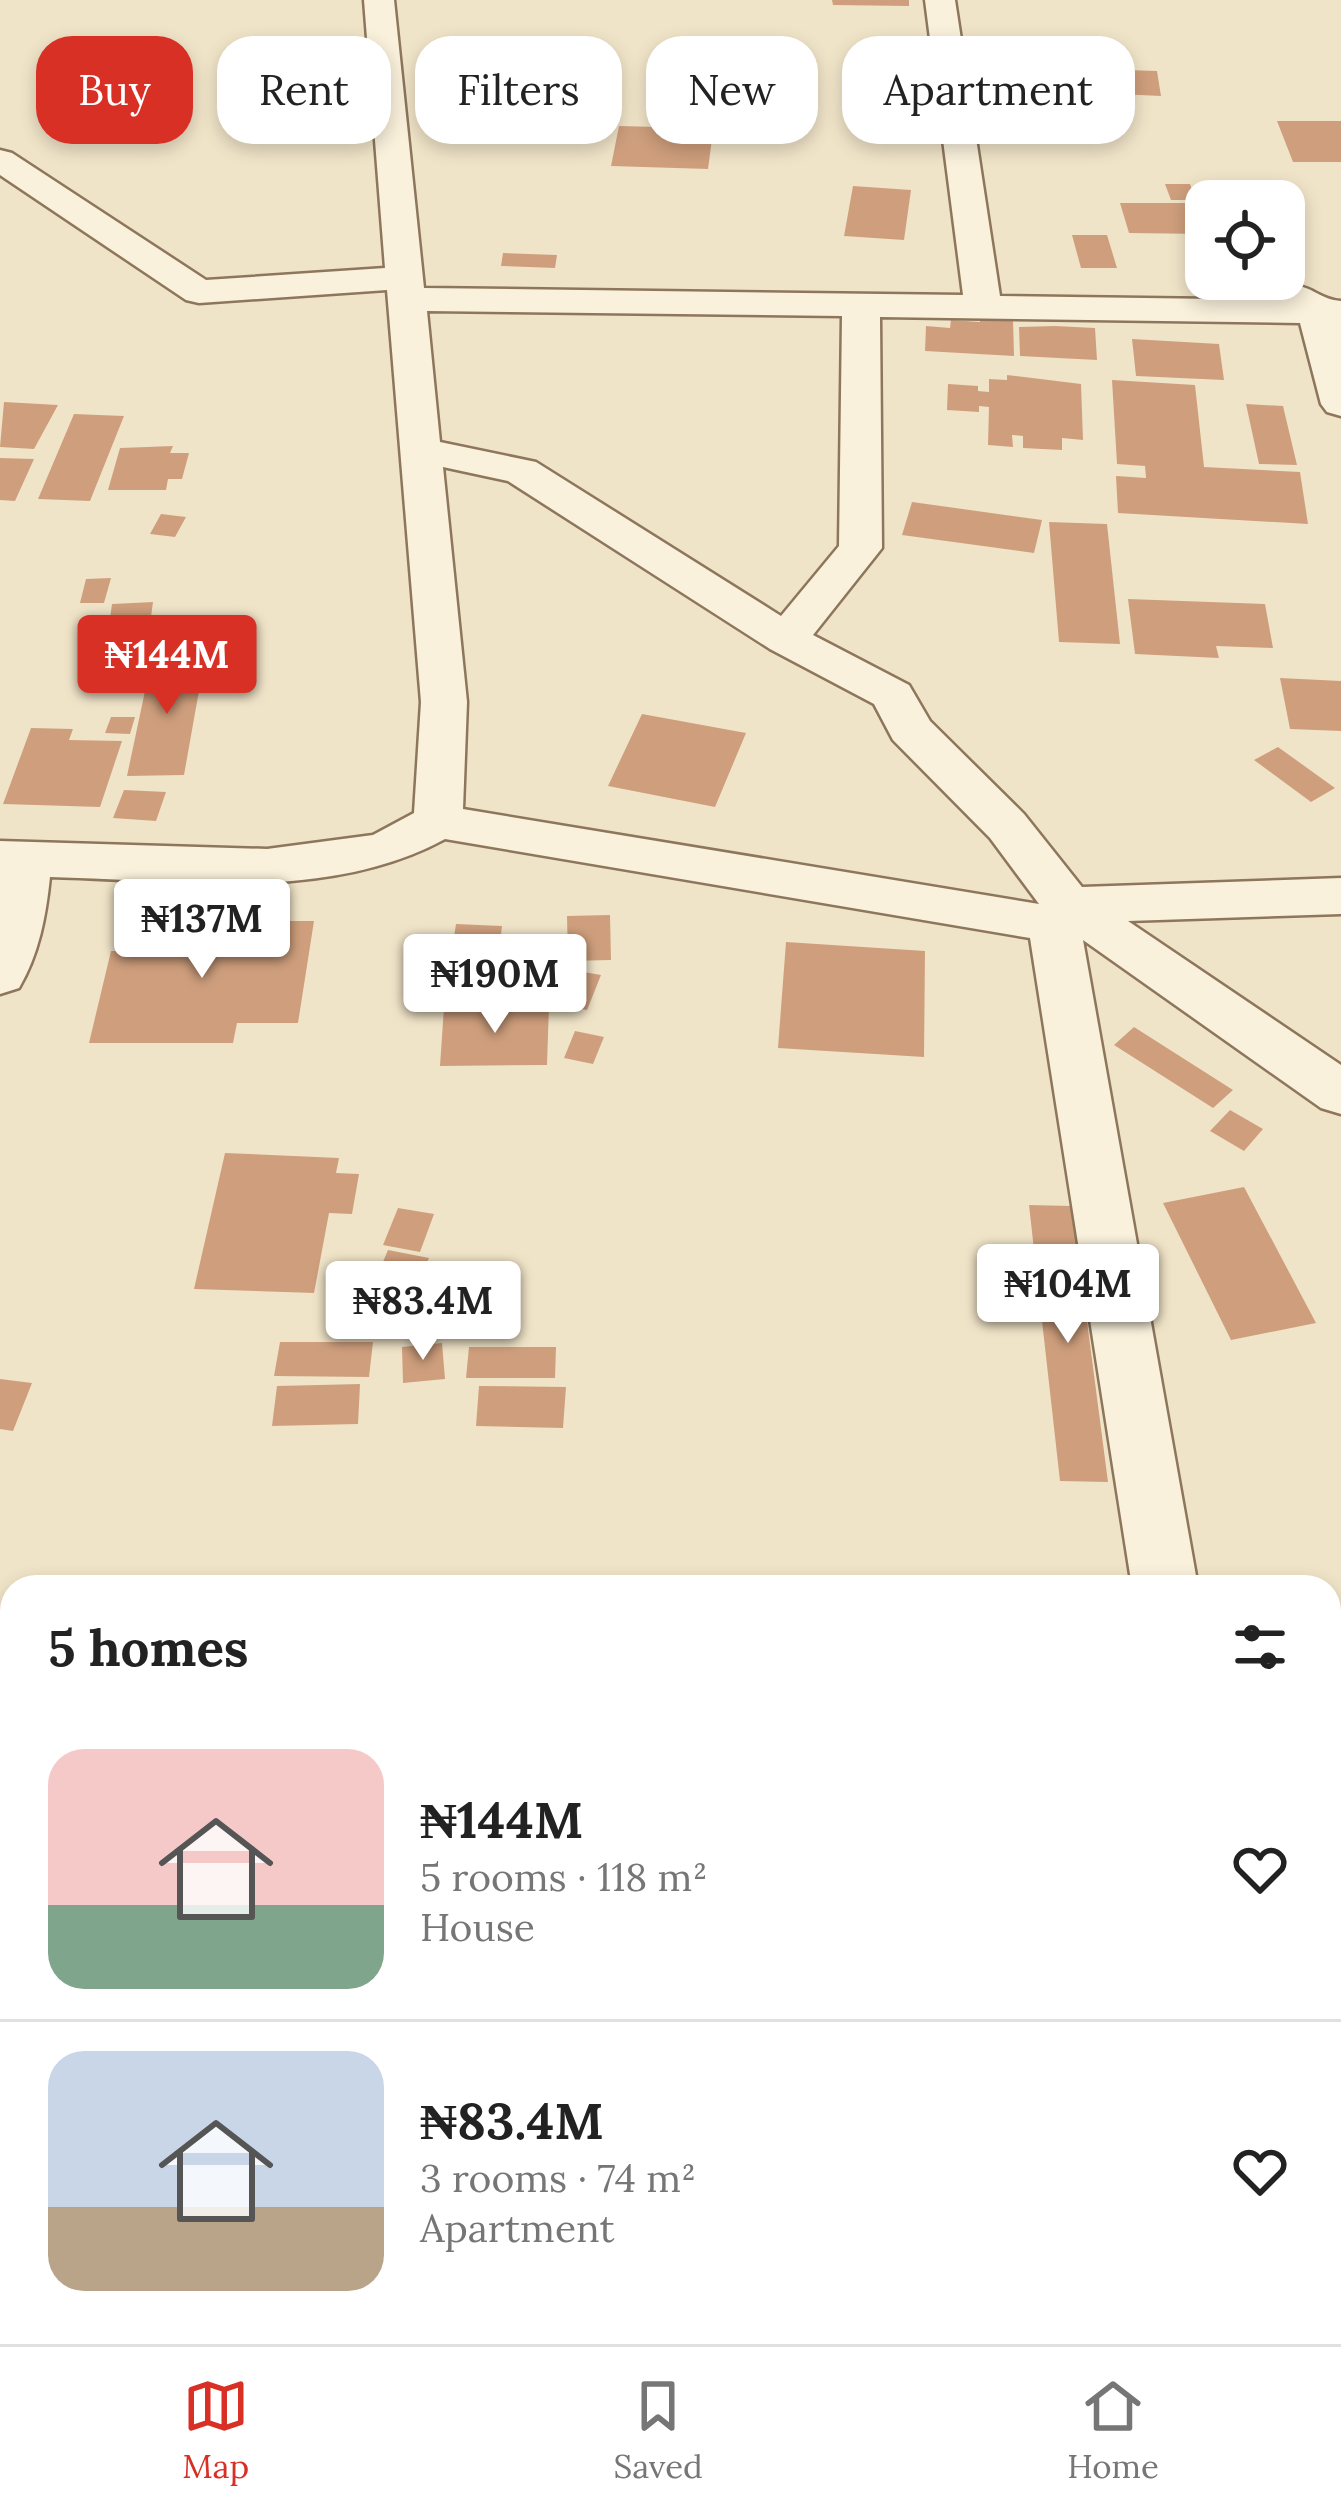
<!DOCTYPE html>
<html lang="en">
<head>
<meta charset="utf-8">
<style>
  body { margin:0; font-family:Lora,serif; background:#f2f2f2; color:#222; height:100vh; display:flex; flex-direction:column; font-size:45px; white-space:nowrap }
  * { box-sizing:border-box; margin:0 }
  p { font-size:39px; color:#767676 }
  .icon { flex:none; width:66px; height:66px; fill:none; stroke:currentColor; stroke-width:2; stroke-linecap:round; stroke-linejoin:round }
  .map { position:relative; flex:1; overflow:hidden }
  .sheet { position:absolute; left:0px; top:1575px; width:1341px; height:771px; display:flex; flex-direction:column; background:#fff; border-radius:36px 36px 0 0; box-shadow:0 6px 18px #0003 }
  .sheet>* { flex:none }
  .top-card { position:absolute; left:36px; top:36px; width:1269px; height:108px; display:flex; gap:24px }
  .controls { position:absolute; left:1185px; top:180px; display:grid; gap:24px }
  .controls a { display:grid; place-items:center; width:120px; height:120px; border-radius:24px; background:#fff; box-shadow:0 6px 18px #0003; font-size:60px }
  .price { position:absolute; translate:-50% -102px; padding:0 27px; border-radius:12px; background:#fff; color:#222; font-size:39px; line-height:78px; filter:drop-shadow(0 3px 6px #0008) }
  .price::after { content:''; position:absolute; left:50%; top:72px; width:36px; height:27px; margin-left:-18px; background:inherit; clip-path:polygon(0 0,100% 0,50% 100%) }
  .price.selected { background:#d93025; color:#fff }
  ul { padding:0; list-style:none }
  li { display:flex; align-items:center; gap:36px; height:300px; padding:0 48px }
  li+li { border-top:3px solid #e0e0e0 }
  li span { display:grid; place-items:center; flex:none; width:336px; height:240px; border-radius:36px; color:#555 }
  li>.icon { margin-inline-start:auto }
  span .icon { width:144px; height:144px; fill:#fffc; stroke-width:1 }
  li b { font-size:51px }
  h2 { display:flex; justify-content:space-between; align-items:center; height:144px; padding:0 48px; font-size:51px }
  .tag { padding:0 42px; border-radius:36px; background:#fff; box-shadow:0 6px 18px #0003; font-size:42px; line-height:108px }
  .tag.selected { background:#d93025; color:#fff }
  .menu { display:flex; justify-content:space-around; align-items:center; height:168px; border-top:3px solid #e0e0e0; background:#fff; font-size:33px; color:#767676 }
  .menu a { display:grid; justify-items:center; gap:6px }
  .menu .selected { color:#d93025 }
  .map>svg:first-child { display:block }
  .building { fill:#cf9f7d }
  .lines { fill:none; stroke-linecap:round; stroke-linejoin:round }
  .minor-casing { stroke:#8d765c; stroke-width:5 }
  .minor { fill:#faf1dc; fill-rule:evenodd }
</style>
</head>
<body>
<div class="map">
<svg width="1341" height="2344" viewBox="0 0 1341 2344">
  <rect width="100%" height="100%" fill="#f0e4c8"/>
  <path class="building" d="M832,0h77v6l-76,-1z
    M1094,69l63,2 4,25 -64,-3z
    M1277,121h64v41h-48z
    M619,126l39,1v4l23,1 -1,6 32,1 -4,30 -97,-3z
    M1165,184h25l6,16h-25z
    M853,186l58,4 -7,50 -60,-4z
    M1120,203h76l10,31 -77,-1z
    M1072,235h35l10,33h-36z
    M503,253l54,2 -2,13 -54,-2z
    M980,318l33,1 1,37 -89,-5 1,-25 24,2 1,-8 29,2z
    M1055,326l40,2 2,32 -77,-4 -1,-29z
    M1132,339l87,5 5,36 -88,-4z
    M1007,375l74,9 2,56 -21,-2v12l-39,-2v-12l-11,-1 1,12 -25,-2 1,-38 -10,-1v6l-32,-2 1,-26 30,2v5l11,1v-13l18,1z
    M1112,380l83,5 9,82 96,5 8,52 -190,-11 -2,-37 30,2 -1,-12 -28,-2z
    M4,402l54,3 -24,44 -34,-2z
    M1246,404l37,2 14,59 -38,-1z
    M74,414l50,2 -34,85 -52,-2z
    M173,446l-3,7h19l-7,26h-14l-2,11h-58l12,-42z
    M0,458l34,1 -19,42 -15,-1z
    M912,502l130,18 -8,33 -132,-18z
    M161,514l25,3 -11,20 -25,-3z
    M1049,522l58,2 13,120 -61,-2z
    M111,578l-7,25h-24l6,-24z
    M1128,599l137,5 8,44 -57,-2 3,12 -84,-4z
    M153,602l-3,22 -41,2 3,-22z
    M205,657l-21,118 -57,1 25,-118z
    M1280,678l61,3v50l-51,-2z
    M642,714l104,19 -31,74 -107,-21z
    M111,717h24l-5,17 -25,-1z
    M31,728l42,1 -4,11 53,1 -22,66 -97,-3z
    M1278,747l57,41 -24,14 -57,-42z
    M124,790l42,2 -10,29 -43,-3z
    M610,915l1,45 -43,1 -1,-45z
    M130,921h184l-16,102h-61l-4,20h-144l22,-92h12z
    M456,924l46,2 -2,17 45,2 -7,57 -94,-3z
    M786,942l139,9 -1,106 -146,-9z
    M560,968l41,7 -14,35 -41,-8z
    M549,1006l-2,59 -107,1 4,-59z
    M1134,1027l99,63 -20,18 -99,-63z
    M575,1031l29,6 -11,27 -29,-6z
    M1230,1110l33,19 -19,22 -34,-20z
    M225,1153l114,5 -3,15 23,1 -7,40 -23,-1 -15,80 -120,-4z
    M1244,1187l72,136 -85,17 -68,-137z
    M1029,1205l43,1 36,276 -48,-1z
    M398,1208l36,6 -14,38 -37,-7z
    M388,1250l41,8 -21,53 -42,-9z
    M280,1342h93l-4,35 -95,-1z
    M442,1343l3,36 -42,4 -1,-36z
    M469,1347h87l-1,31h-89z
    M0,1379l32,4 -19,48 -13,-2z
    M360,1384l-2,40 -86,2 5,-40z
    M479,1386l87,1 -3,41 -87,-2z
    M146,2334h187l-8,10h-169z"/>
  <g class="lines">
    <g class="minor-casing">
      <path id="minor" d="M364,0h30l30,288 539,7 -38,-295h30l45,296 282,4 -4,-5 6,-8c25,-6 34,13 57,14v115l-14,-4 -6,-8 -21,-81 -420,-6 2,231 -69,87 96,50 21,36 94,93 58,73 259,-9v36l-213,7 213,144v49l-20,-6 -238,-168 115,647h-66l-102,-649 -585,-99c-118,64 -265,41 -395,38 -4,39 -11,77 -31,111l-19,6v-153l267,8 106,-14 41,-22 7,-111 -34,-412 -188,13 -13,-3 -186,-125v-25l12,3 194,127 179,-12zM427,311l415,5 -3,230 -58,70 -245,-154 -96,-20zM443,467l65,14 262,168 104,55 19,36 97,98 49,66 -576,-95 4,-107z
        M1182,2334h84v10h-84z"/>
    </g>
    <use href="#minor" class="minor"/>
  </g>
</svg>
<div class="controls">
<a><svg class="icon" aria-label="locate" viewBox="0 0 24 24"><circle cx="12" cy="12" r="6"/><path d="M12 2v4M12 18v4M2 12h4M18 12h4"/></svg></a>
</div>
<b class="price selected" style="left:167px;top:717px">₦144M</b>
<b class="price" style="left:202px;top:981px">₦137M</b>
<b class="price" style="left:495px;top:1036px">₦190M</b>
<b class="price" style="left:1068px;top:1346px">₦104M</b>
<b class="price" style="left:423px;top:1363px">₦83.4M</b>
<div class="top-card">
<a class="tag selected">Buy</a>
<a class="tag">Rent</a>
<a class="tag">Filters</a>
<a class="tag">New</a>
<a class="tag">Apartment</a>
</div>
<section class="sheet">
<h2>5 homes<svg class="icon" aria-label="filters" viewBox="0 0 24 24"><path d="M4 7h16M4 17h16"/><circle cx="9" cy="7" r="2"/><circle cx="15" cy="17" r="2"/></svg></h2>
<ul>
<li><span style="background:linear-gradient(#f6c9c9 65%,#7fa58c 0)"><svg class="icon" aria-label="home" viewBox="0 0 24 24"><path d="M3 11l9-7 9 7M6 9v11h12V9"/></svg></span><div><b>₦144M</b><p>5 rooms · 118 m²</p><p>House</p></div><svg class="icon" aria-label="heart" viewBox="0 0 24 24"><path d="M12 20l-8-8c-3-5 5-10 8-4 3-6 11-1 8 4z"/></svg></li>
<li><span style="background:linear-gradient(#c9d6e8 65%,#b9a48a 0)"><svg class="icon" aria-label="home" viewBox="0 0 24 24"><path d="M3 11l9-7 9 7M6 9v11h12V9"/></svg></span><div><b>₦83.4M</b><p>3 rooms · 74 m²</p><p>Apartment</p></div><svg class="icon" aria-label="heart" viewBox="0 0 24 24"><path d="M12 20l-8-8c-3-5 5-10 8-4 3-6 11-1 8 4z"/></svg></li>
</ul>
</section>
</div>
<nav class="menu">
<a class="selected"><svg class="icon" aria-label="map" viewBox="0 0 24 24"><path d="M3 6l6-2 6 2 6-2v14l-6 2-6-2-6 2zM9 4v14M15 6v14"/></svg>Map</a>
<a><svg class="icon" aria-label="saved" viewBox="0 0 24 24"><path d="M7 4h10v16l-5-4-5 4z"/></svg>Saved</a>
<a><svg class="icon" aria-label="home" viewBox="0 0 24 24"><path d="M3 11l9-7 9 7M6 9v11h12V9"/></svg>Home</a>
</nav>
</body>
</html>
